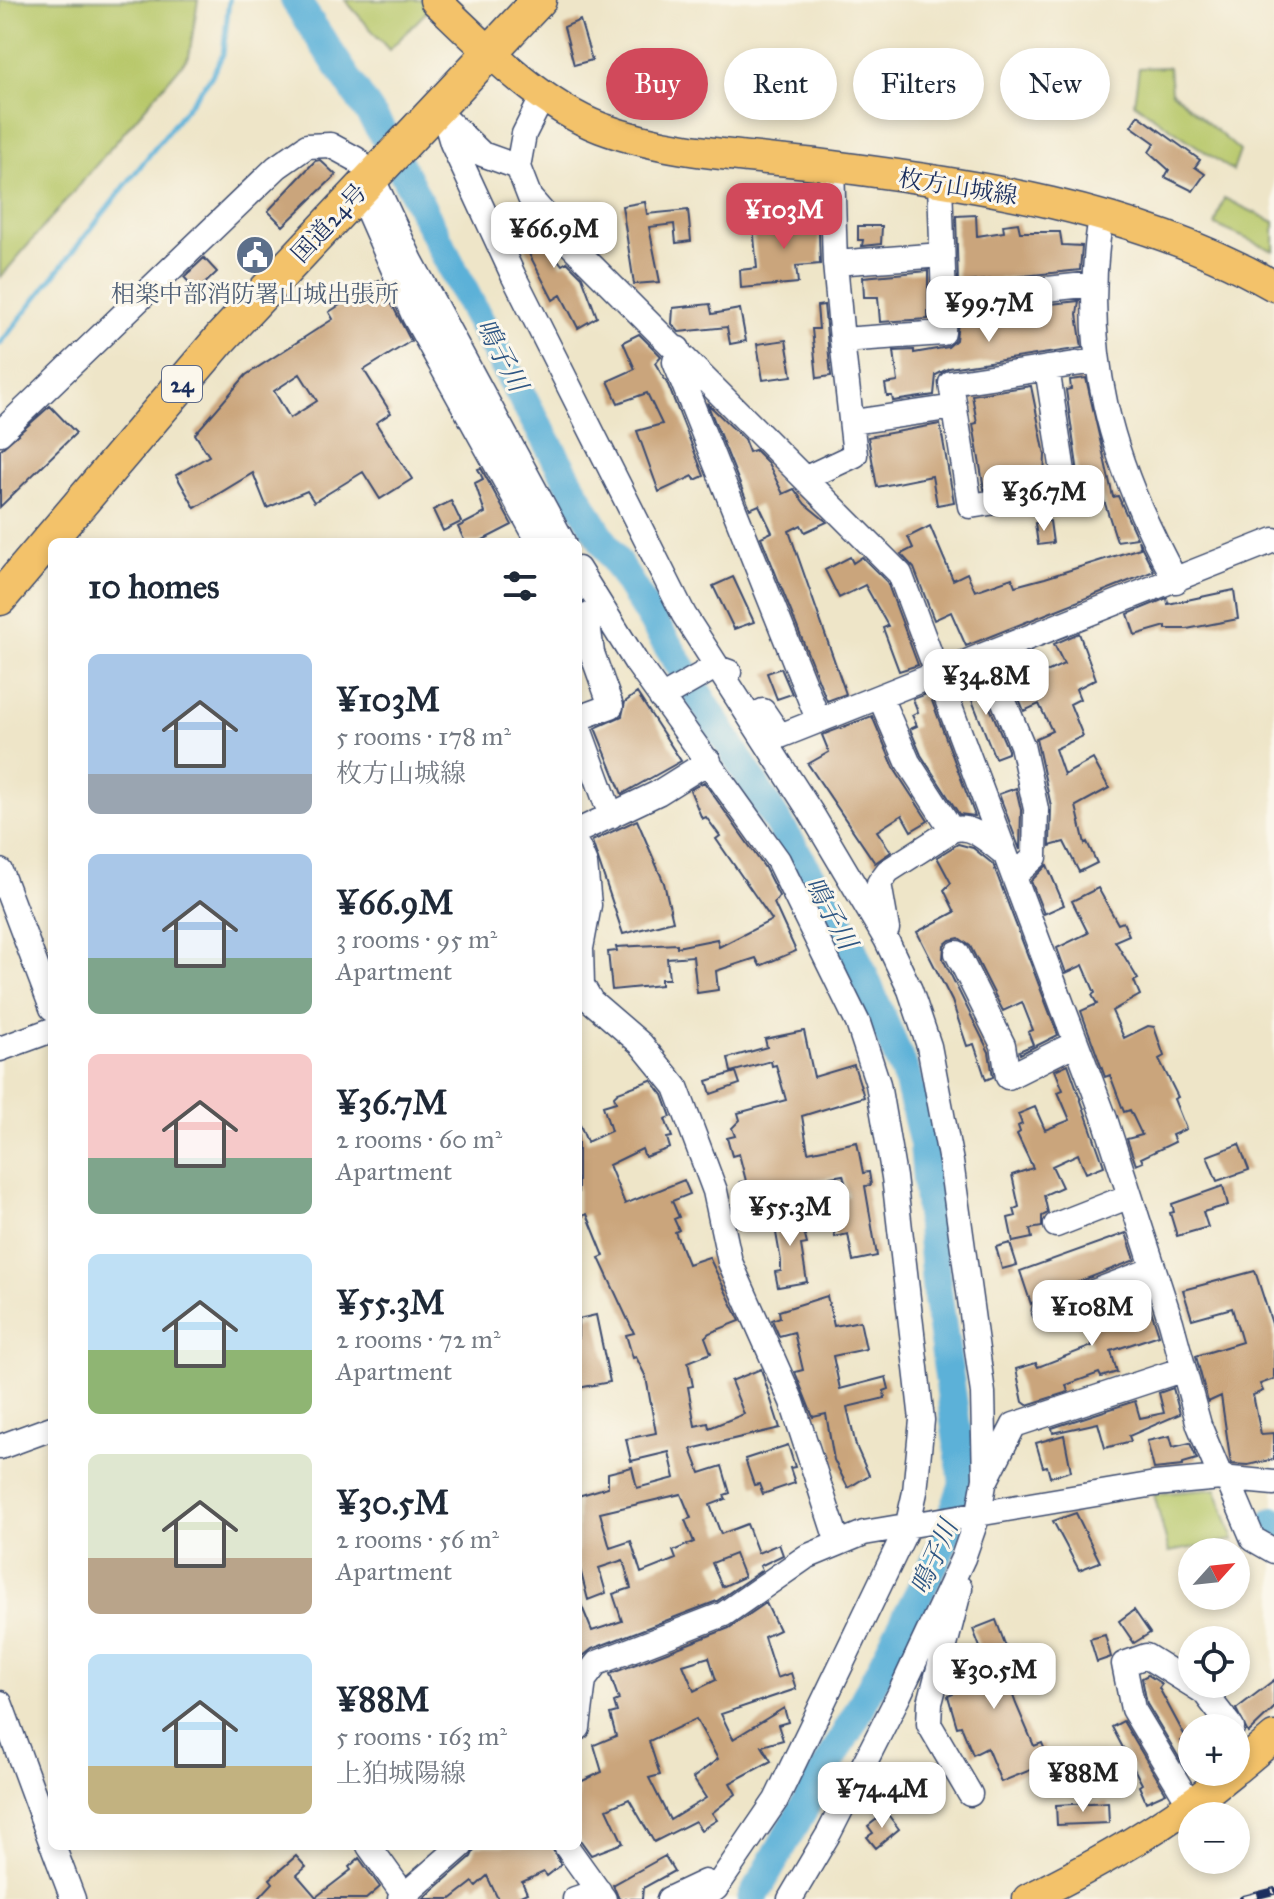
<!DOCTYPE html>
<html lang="en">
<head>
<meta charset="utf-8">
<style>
  body { margin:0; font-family:"IM FELL Great Primer","Noto Serif JP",serif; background:#f6f6f7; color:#1f2937; height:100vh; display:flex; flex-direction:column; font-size:30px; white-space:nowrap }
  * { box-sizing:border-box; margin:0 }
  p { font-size:26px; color:#747a83 }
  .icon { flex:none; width:44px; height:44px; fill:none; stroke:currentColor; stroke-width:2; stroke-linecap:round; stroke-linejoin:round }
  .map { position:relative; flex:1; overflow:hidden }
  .drawer { position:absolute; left:48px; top:538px; width:534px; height:1312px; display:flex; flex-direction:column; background:#fff; border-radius:12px; box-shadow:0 4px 12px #0003 }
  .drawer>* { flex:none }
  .banner { position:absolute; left:606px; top:48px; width:548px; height:72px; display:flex; gap:16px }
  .needle { width:52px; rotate:63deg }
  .buttons { position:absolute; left:1178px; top:1538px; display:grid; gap:16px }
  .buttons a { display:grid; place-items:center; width:72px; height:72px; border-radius:50%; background:#fff; box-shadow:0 4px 12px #0003; font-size:40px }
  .price { position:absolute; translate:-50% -68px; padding:0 18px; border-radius:16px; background:#fff; color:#222; font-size:26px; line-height:52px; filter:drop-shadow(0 2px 4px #0008) }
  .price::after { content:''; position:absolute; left:50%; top:48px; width:24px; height:18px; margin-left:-12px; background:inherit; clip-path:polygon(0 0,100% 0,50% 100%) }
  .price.active { background:#d1495b; color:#fff }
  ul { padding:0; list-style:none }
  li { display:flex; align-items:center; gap:24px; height:200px; padding:0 40px }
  li span { display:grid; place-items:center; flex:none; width:224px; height:160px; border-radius:12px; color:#555 }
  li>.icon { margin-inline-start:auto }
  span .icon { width:96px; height:96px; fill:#fffc; stroke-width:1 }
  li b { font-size:34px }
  h2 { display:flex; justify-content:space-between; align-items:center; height:96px; padding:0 40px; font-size:34px }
  .chip { padding:0 28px; border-radius:36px; background:#fff; box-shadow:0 4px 12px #0003; font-size:28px; line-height:72px }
  .chip.active { background:#d1495b; color:#fff }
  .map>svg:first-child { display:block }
  .green { fill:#b8c86b; stroke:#6a7c64; stroke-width:2 }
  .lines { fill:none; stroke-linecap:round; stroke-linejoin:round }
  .stream { stroke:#5cb1d8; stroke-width:5 }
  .river { stroke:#5cb1d8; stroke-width:30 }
  .building { fill:#caa57c; fill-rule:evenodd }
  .minor-casing { stroke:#3b4a6e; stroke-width:27 }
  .major-casing { stroke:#3b4a6e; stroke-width:33 }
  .highway-casing { stroke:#3b4a6e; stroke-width:37 }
  .minor { stroke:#fff; stroke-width:24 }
  .major { stroke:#f3c26a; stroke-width:30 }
  .highway { stroke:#f3c26a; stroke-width:34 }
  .rail-casing { stroke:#1b2f5e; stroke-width:8 }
  .rail { stroke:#fbf7ec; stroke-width:5; stroke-dasharray:15; stroke-linecap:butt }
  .labels { text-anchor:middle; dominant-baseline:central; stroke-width:6; stroke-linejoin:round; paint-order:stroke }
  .shield { fill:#fbf7ec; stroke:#5e6b89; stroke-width:2 }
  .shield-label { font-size:22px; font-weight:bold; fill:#1b2f5e }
  .street-label { font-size:24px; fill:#1b2f5e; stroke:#fbf7ec }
  .service-label { font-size:24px; fill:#4e5e75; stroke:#fbf7ec }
  .water-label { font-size:26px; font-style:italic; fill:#2e5683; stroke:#fbf7ec }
</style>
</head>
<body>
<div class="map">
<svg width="1274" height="1899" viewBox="0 0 1274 1899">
  <rect width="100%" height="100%" fill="#fbf7ec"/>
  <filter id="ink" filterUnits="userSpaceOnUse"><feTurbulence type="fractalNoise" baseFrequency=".0125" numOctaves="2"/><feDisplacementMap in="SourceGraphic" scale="16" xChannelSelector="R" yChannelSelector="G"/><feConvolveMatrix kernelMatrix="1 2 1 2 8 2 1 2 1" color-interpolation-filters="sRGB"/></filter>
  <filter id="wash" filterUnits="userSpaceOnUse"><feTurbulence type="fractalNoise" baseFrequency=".006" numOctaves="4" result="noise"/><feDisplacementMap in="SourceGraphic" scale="32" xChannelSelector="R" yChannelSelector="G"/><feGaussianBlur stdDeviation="1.8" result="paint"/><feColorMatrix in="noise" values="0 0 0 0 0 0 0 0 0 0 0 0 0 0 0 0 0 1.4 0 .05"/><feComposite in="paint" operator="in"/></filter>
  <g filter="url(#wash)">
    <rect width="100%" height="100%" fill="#eee5c8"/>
    <path class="green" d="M0,0h198l-9,56 -189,222z
      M345,0h93l-49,50z
      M1169,67l2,24 69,60 -7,20 -99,-68 5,-35z
      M1224,198l50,24v29l-59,-26z
      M1216,1489l18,51 -65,12 -15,-58z"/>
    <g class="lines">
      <path class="stream" d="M0,344l211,-267 12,-23 6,-54"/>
      <path class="river" d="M295,0l90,136 87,171 120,216 251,405 66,154 15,62 12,140 28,200 -27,74 -81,158 -104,183
        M1270,1540l4,-18"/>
    </g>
    <g id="blocks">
      <path class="building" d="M580,20l12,40 -18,5 -10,-38z
        M1138,115l62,45 -5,7 10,7 -12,17 -28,-14 4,-7 -20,-18 6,-9 -24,-17z
        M320,160l16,15 -53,51 -15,-15 47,-50z
        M645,202l2,12 41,-4 3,31 -15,2 -2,-19 -25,3 11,55 -26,2 -12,-78z
        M818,203l2,61 -24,2 2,17 -57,5 -1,-18 17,-2 -4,-42 52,-5 -2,-16z
        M518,207l44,58 5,-3 15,15 15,40 -19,11 -17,-33 -8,5 -28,-54 -3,2 -8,-14 -8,-21z
        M976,215l1,21 27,-4 -1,-7 15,-2 2,9h40l2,13 20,1 -2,24 -122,13 -2,-67z
        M858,226h24l-1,18 -19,2 1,-6h-5z
        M204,258l13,14 -20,19 -13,-14z
        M928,271v48l-48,3 -2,-25h-14l-1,-20z
        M379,280l32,61 -47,29 27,43 -15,10 36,56 -32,20 -17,-27 -49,30 -7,-11 -40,17 -14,-35 -58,35 -19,-33 33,-19 -14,-22 51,-59 87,-56 -4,-7zM300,374l17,27 -27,17 -16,-27z
        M1079,301l-2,13 5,34 -133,20 -13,7 -2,20 -41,6 -1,-5h-5l-2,-12 13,-2 -4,-31 20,-1v3l34,-6 8,-7 3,-26z
        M710,304l2,10 28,-5 6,32 -16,3 -3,-17 -48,5 -7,-8 1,-16z
        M824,305l7,71 -14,2 -5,-49h7l-2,-23z
        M639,334l22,22 -6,7 13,22 36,91 -9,4 -2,-4 -34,16 -22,-61 25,-7 -15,-31 -29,10 -10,-22 27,-12 -12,-27z
        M786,340l6,36 -29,4 -6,-36z
        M1086,378l27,119 5,-1 19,42 -20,3 -18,-56 -15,2 -1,-8 -4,1 -13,-90 5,-1 -1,-9z
        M1031,386l14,69 -1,24 -60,10 -11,-65 4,-1 -5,-28z
        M707,403l37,36 5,13 6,-2 13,13 15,31 11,-5 11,15 22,18 -22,10 -4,-7 -12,6 57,163 -19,7 -66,-164 11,-5 -13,-27 -9,4z
        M50,406l26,27 -76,74v-57z
        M940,424l14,78 -17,3 -5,-29 -55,11 -9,-50z
        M481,468l31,57 -33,17h-14l-7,-15 27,-14 -10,-30 8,-4 -5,-10z
        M451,501l10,21 -18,9 -10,-21z
        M1050,521l3,22 -15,2 -3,-22z
        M930,526l23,54 14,-7 8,18 37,-13 3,8 30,-8 95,-30 -2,-8 16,31 -188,75 -15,-34 -17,8 -20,-52 -13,-14 12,-6 -5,-11z
        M850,557l3,6 9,-6 25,25 31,83 -19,6 -16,-43 5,-2 -23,-41 -26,13 -14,-28z
        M733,577l21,45 -20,7 -21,-43z
        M1234,590l4,29 -51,10h-21v-3l-31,9 -7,-21 39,-16 1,6z
        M1079,633l17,46 -20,10 4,10 -10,5 13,32 -28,13 9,26 29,-16 16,29 -33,18 9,38 2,-2 10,21 -18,9 -15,-30 -14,4 1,-40 -15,-68 16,-7 -13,-27 -15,7 -11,-27 6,-3 -9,-20 20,-8 10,22 24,-11 -10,-20z
        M781,668l11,26 -15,5 -10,-26z
        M976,675l32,75v3l-13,5 -31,-78z
        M637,693l44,68 -59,33 -27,-66 27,-12 3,-14z
        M929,693l46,123 -16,-2 -38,-59 -11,-26 7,-3 -5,-11 6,-3 -5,-13z
        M872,716l23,54 33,51 -17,10 -9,-16 -25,16 14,21 -16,11 -67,-99 21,-12 -7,-17z
        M704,782l61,86 14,28 -5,7 22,48 -36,15 -4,-8 -40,13 2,19 -21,3 -4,-37 -26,2 2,21h-8v6l-49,5 -4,-38 9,-1 -1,-4 61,-3v3l40,-8 2,8 53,-27 -56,-81 4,-3 -14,-19 -4,2 -12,-29z
        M1016,788l5,22 -1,40 -21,-56z
        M637,820l27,63 9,38 -50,13 -31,-93z
        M958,844l15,4 20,16 65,171 -38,19 -1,-3 14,-6 -5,-13 5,-2 -11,-28 -19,9 -33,-65 -11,-8 -9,2 -6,5 -1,14 46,93 4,25 -7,3 -12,-36 -7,2 -15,-45 -35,-69 38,-20 -11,-22 7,-7 -14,-26z
        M1047,865l17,40 -20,9 -13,-33z
        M1098,888l20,36 5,-2 6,13 -14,6 23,38 -4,2 6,14 -28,16 12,27 24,-12 6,1 10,29 -5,3 19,38 -4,2 12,30 -14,6 3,7 -34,16 2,4 -7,3 -9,-26 15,-4 -12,-25 -6,2 -14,-37 -5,2 -24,-66 16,-7 -5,-9 3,-2 -12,-28 -17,8 -9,-25 31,-15 -16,-32z
        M804,1031l10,46 40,-12 10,32 -62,19 6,36 49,-10 6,31 6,-1 2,13 -6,1 12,70 -24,5 -5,-27 -13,3 -7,-34 21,-7 -6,-21 -76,13 1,4 -24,6 -4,-16 6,-1 -7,-27 -7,2 -5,-18 8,-2 -3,-8 8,-8 -2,-7 48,-13 -10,-35 -4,1 -1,-5 -40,11 -3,-14 39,-11 -2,-8z
        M1068,1064l36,102 -18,7 -8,-19 -26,12 10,21 -18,8 4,18 -6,3v11l-12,2 2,9 -19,4 -5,-24 8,-2 -2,-7 5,-2 -7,-32 21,-7 -16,-34 3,-2 -2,-6 4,-2 -4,-10 17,-7 10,23 25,-10 -12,-28 5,-2 -8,-20z
        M736,1072l4,12 -29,10 -4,-13z
        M651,1080l12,15 8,22 -6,2 7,18 -5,1 3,10 -25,9 -3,-8 -33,16 16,39 59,-24 6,14 -18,7 7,16 -5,2 5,11 -4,2 13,32 21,-7 31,64 -31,12 -4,4 6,16 -23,9 5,24 -5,1 7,39 13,-3 1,5 35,-14 -13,-33 30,-12 19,59 -89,21 9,24 22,-7 8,27 -6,2 2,4 -16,6 11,29 26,-10 11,29 21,-9 4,11 -23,11 2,4 -45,31 -125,48 -14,11v-63l14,34 30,-10 -9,-27 18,-6 -8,-28 -24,8 7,25 -18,7 -10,-39v-65l30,-9v-14l24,-6 5,21 38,-10 -6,-26 -38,9 -5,-22 30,-6 -10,-56 -10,-20 -3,1 -7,-23 8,-2 -35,-75 5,-2 -17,-42 -9,4v-98l9,22 24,-11 -8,-25 13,-4 -2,-6 4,-4zM681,1494l10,24 -6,2 9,22 -21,9 3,8 -35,14 -10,-32 -21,7 -10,-35zM735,1554l9,23 -22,10 -10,-24z
        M1239,1144l10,26 -32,11 -10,-25z
        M1223,1186l5,19 -25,7 5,15 -31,9 -7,-23 4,-1 -2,-8z
        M798,1209l9,35 -6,1 6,37 -29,5 -3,-15 6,-1v-10l-8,-45z
        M1126,1233l9,27 -96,37 -8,7 -11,-33z
        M1010,1243l7,22 -15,4 -6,-22z
        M1255,1271l19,59v49l-14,5 3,7 -10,4 8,39 13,-1v26l-26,6 -17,-1 -10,-68 -13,6 -12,-46 46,-14 -10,-34 -40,11 -9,-29z
        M1144,1289l15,46 -48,16 6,21 -16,5 -2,-4 -33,12 2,7 -41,13 -4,-3 -7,-33 20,-6 2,4 54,-21 -10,-33z
        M827,1296l7,30 26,-5 6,28 -33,7 7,33 46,-12 3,12 -5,2 1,7 -38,9 9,39 13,29 -21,13 -14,-28 -8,-46 -13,3 -18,-45 8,-2 -9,-38 -15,4 -7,-16 8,-3 -1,-6z
        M596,1315l14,67 -32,6v-69z
        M1173,1388l7,26 -51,22 2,5 -26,7 -7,-25 -45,10 -1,-5 83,-27 5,17 24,-5 -5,-20z
        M1064,1435l7,36 -21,6 -3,-11 -4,1 -7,-24z
        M1170,1436l3,11 17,-4 7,16 -14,4 -1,3 -28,3 -7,-28z
        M788,1445l7,22 -5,1 5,15 -32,11 -4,-10 -5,1 -9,-26z
        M1076,1513l24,49 -21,8 -26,-49z
        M766,1603l13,27 -15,7 13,41 14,-5 5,16 -75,25 12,25 51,-31 4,14 -10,3 5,15 -21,6 9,15 -41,22 6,11 -24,19 5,7 -16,10 -6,-9 -41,21 -25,-43 -22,10 16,34 -32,12 -13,-18v-54l24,-11 -8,-27 22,-9 -6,-22 7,-2 -3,-10 5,-2 -9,-26 119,-46zM709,1657l7,23 -22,11 -11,-26zM696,1719l22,40 -25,19 13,20 -36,22 -21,-42 11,-3 -11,-34z
        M1134,1610l16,23 -16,10 -15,-22z
        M996,1620l10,27 -7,3 12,27 -4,2 9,25 18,42 8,-3 8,19 -49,20 -14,-34 -14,7 -12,-29 -4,1 -9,-31 5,-2 -2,-5 6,-3 -2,-5 10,-4 -1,-4 22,-10 -13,-34z
        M1105,1635l6,22 -14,5 -7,-23z
        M1148,1675l14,9 -3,4 27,50 -5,3 11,17v10l-5,3 -40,-67 -5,-26z
        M1274,1680v28l-26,25 -12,-24z
        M1123,1721l43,72 -20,9 -7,-16 3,-2 -30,-57z
        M1100,1752l8,19 -39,16 -8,-19z
        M1108,1802l1,21 -52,2 -1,-20z
        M886,1812l13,17 -23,19 -9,-11 6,-4 -5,-7z
        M476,1846h75l10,19 -14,11 -3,-4 -22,10 5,11 -13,6h-16l-11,-23 -11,10 -3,-4 -22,17h-28l48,-42z
        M296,1856l10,11 -9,8 19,22 35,-27 -2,-3 10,-9 21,29 -14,12h-108l15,-16 -3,-4z
        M665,1856l9,15 -31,17 -1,11h-23l-6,-14z"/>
    </g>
  </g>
  <g filter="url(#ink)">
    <use href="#blocks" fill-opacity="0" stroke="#3b4a6e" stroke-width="2"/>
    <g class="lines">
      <g class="minor-casing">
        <path id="minor" d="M445,119l7,24 61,132 171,340 126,196 76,128 24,51 19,56 22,116 32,231 2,86 -6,33 -16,46 -64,137 -70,138 -39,66
          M449,122l33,32 36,13 12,31 43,49 327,327 205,545 66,203 28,103 22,53
          M832,166l3,97
          M518,167l6,-33 19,-38
          M940,183l4,117
          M359,191l55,125 125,226
          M1101,216c-22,137 9,245 75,365
          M842,340l-7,-77 107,-8
          M678,349l-3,13 143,357
          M1047,368l19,123 -96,15 -19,-123 144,-22
          M853,422l102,-15
          M0,433l277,-266 30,-21 23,-1 26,14 16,18 39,84 152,281
          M806,478l49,-23 -13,-115 101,-7 1,-33 150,-16
          M578,569l58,93 142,198 80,163 20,61 16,93 28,243 -7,72 -8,36 -131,272 -60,88 -14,11
          M985,656l37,89 14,64 -1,48 -21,19
          M880,697l28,65 44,68 -64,41 -9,12 8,46
          M661,698l54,-31 14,5
          M763,711l17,25 494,-196
          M578,718l33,-12 -19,-53 -5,-37
          M578,726l33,90
          M952,830c20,-7 38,13 53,24
          M578,831l80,-38 51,-32
          M578,847l7,17 4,41 -8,43 1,37 9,16 50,43 35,43 39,104 15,71 62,140 46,141
          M0,871l52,137
          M957,953l46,92 5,32 68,-34
          M0,1049l52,-19
          M1056,1225l74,-29
          M1044,1311l110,-42
          M0,1447l52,-19
          M987,1478l27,-53 170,-56
          M1227,1478l26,61 21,12
          M960,1588l-30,115 -1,21 41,70
          M0,1703l52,141
          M578,1728l6,-48 13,-17 127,-49 82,-57 58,-24 291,-49 66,-6 53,5
          M1191,1806l-58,-97 -9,-45 22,-8 58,36 28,36
          M53,1846l20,53
          M369,1846l35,49
          M566,1846l38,53
          M400,1899l61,-53
          M575,1899l24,-8
          M669,1899l36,-17 11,6"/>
      </g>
      <g class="major-casing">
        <path id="major" d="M435,0c47,45 105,105 166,128 67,25 145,28 215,36 155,20 320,43 458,122
          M1236,1769l38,-32
          M1028,1899c72,-36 142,-75 204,-127"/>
      </g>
      <g class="highway-casing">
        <path id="highway" d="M0,598l221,-260 318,-338"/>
      </g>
      <use href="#minor" class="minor"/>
      <use href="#major" class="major"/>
      <use href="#highway" class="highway"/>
      <g class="rail-casing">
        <path id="rail" d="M1243,1899l31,-8"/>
      </g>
      <use href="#rail" class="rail"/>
    </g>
  </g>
  <defs>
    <g id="civic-disc" transform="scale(2)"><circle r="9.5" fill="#5c6f8a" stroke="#fbf7ec"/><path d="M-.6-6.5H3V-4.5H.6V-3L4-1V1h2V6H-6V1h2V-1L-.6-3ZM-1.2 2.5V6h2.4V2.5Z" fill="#fff"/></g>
  </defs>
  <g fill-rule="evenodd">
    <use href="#civic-disc" x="255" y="255"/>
  </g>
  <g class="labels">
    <rect class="shield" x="162" y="366" width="40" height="36" rx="6"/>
    <g class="shield-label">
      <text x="182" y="384">24</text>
    </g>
    <g class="street-label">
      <text transform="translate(958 187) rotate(9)">枚方山城線</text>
      <text transform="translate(329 223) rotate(-47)">国道24号</text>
    </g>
    <g class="service-label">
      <text x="255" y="294">相楽中部消防署山城出張所</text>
    </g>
    <g class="water-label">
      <text transform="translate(502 355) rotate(62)">鳴子川</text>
      <text transform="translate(831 913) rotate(61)">鳴子川</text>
      <text transform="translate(934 1557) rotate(-66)">鳴子川</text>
    </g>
  </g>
</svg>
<div class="buttons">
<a><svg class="needle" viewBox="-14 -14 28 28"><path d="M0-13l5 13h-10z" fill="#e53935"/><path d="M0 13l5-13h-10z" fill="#747a83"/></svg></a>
<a><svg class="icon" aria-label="locate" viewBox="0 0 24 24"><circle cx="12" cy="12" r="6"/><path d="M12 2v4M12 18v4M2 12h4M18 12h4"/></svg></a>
<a>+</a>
<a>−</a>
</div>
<b class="price active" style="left:784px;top:251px">¥103M</b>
<b class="price" style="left:554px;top:270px">¥66.9M</b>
<b class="price" style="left:989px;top:344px">¥99.7M</b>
<b class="price" style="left:1044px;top:533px">¥36.7M</b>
<b class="price" style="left:986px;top:717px">¥34.8M</b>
<b class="price" style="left:790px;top:1248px">¥55.3M</b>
<b class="price" style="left:1092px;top:1348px">¥108M</b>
<b class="price" style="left:994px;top:1711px">¥30.5M</b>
<b class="price" style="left:1083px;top:1814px">¥88M</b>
<b class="price" style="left:882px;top:1830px">¥74.4M</b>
<div class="banner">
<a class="chip active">Buy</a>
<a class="chip">Rent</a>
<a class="chip">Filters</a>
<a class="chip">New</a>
</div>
<section class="drawer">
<h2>10 homes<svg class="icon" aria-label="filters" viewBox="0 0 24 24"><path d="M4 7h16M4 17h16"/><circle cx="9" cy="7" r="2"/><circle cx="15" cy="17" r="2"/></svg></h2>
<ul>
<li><span style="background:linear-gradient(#a9c7e8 75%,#9aa5b1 0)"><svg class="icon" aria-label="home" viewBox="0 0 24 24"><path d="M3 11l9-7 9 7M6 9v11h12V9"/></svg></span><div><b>¥103M</b><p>5 rooms · 178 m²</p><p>枚方山城線</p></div></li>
<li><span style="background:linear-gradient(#a9c7e8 65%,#7fa58c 0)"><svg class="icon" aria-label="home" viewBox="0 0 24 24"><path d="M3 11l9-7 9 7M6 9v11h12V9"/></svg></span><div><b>¥66.9M</b><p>3 rooms · 95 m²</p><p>Apartment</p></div></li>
<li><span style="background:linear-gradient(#f6c9c9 65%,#7fa58c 0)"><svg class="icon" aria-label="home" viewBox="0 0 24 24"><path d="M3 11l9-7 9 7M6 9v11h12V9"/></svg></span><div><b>¥36.7M</b><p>2 rooms · 60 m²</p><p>Apartment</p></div></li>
<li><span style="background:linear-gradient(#bfe0f5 60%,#8fb573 0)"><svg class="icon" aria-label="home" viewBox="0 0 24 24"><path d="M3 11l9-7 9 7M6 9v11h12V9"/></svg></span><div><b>¥55.3M</b><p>2 rooms · 72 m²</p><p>Apartment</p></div></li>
<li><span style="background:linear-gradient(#dfe7d0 65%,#b9a48a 0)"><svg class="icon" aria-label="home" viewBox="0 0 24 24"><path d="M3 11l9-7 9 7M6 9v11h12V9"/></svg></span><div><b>¥30.5M</b><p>2 rooms · 56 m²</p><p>Apartment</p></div></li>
<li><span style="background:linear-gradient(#bfe0f5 70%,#c2b280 0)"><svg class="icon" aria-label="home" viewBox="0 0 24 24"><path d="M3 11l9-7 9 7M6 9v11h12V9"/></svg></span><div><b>¥88M</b><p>5 rooms · 163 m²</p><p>上狛城陽線</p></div></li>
</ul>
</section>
</div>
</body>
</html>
